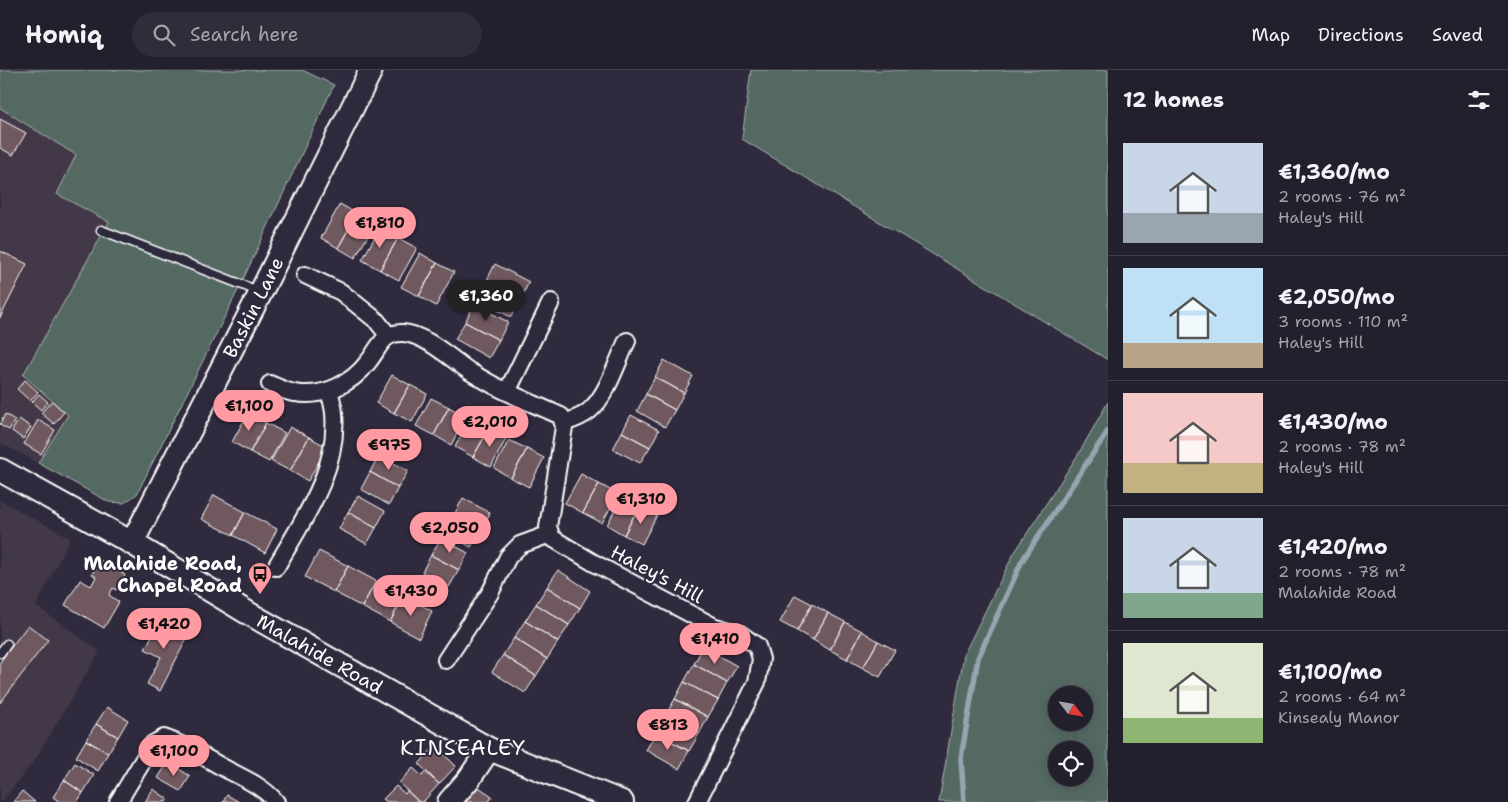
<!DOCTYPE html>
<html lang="en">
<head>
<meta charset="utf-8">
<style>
  body { margin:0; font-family:"Shantell Sans",sans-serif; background:#2f2d3a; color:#f1f3f6; height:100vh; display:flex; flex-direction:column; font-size:19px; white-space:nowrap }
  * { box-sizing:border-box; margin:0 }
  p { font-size:16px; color:#a3a3aa }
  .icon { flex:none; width:28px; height:28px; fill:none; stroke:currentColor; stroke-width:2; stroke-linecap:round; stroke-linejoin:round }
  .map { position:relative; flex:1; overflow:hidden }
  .drawer { display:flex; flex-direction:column; background:#23202e; width:400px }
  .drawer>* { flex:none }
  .needle { width:32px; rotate:121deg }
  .buttons { position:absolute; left:1048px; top:616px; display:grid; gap:10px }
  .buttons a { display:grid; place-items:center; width:45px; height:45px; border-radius:50%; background:#23202e; box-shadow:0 2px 12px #0003,0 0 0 1px #403e4a; font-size:25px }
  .price { position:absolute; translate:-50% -42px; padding:0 11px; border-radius:18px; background:#ff9aa2; color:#111; font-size:16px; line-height:32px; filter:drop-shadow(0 1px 2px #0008) }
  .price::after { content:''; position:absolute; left:50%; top:30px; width:15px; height:11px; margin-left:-8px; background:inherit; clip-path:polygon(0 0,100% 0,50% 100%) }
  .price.current { background:#222; color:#fff }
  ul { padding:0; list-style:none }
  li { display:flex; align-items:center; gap:15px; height:125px; padding:0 15px }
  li+li { border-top:1px solid #403e4a }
  li span { display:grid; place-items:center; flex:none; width:140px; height:100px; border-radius:0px; color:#555 }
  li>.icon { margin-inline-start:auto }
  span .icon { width:60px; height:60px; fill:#fffc; stroke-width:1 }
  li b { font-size:21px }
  h2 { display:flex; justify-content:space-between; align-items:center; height:60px; padding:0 15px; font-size:21px }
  header { display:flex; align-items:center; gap:30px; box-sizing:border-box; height:70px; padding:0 25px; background:#23202e; border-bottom:1px solid #403e4a }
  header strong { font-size:24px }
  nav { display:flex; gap:28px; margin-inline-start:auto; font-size:18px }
  .search { width:350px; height:45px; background:#2f2d3a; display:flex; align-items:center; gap:12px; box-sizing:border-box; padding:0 18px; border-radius:28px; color:#a3a3aa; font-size:19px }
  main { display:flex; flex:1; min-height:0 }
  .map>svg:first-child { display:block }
  .built { fill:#423847 }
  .green { fill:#556963; stroke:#aab4b1; fill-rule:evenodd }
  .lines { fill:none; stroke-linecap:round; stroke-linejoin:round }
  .stream { stroke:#97a4b1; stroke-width:5.5 }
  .building { fill:#6f595f; stroke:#fff }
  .lane-casing { stroke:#fff; stroke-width:11 }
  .street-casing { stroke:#fff; stroke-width:20 }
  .secondary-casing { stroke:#fff; stroke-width:26 }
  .lane { stroke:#2f2a3d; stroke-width:8 }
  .street { stroke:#2f2a3d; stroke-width:16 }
  .secondary { stroke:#2f2a3d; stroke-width:22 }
  .labels { text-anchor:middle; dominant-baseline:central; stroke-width:4; stroke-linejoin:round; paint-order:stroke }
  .street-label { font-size:19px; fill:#fff; stroke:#2f2a3d }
  .poi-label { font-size:19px; font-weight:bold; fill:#fff; stroke:#2f2a3d; text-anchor:end }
  .quarter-label { font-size:21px; letter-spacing:1px; fill:#fff; stroke:#2f2a3d }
</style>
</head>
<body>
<header>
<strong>Homiq</strong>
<div class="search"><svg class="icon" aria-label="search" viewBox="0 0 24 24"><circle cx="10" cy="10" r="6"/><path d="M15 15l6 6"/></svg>Search here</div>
<nav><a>Map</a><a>Directions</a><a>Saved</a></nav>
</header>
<main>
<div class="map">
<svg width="1108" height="732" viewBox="0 0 1108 732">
  <rect width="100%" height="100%" fill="#2f2a3d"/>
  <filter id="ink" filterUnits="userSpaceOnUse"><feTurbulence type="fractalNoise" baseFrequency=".02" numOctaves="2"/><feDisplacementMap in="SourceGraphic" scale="10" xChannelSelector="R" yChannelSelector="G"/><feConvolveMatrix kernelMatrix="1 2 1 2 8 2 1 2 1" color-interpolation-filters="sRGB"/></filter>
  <g filter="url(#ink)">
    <path class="built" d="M0,38l76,47 -19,39 52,28 -86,152 45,41 -30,48 -38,-20z
      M0,430l70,38 -34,68 64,45 -64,107 -34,44h-2z"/>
    <path class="green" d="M0,0h302l32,15 -94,201 -103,208 -13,9 -15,-1 -71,-39 30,-48 -45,-40 86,-153 -52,-28 19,-39 -76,-47z
      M751,0h357v290l-366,-221z
      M1108,332v400h-169l25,-148 49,-99 66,-102zM1056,625h28v27h-28zM1056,680h28v28h-28z"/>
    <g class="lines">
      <path class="stream" d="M964,732l-3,-44 17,-100 44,-97 86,-130"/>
    </g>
    <path class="building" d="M0,49l26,14 -13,22 -13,-7z
      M340,134l17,10 -19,34 -17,-10z
      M357,144l18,10 -20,34 -17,-10z
      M380,158l18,10 -18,32 -18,-10z
      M398,168l19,10 -18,32 -19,-10z
      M0,181l27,13 -27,54z
      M420,183l17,10 -18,33 -18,-9z
      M437,193l17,9 -18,34 -17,-10z
      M495,194l34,18 -9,18 -34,-18z
      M486,212l34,18 -9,17 -35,-18z
      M474,234l34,18 -9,18 -34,-18z
      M465,252l34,18 -10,18 -34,-19z
      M664,290l29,16 -9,17 -29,-16z
      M392,305l18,10 -16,28 -18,-10z
      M655,307l29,16 -9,17 -29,-16z
      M25,310l13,12 -8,9 -13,-12z
      M410,315l17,9 -15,28 -18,-9z
      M39,324l9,8 -7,8 -9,-8z
      M646,324l29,16 -10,17 -28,-16z
      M431,328l18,9 -15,28 -18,-9z
      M52,331l12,11 -10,12 -13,-11z
      M449,337l17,10 -15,28 -17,-10z
      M248,343l18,10 -16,29 -18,-10z
      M5,344l10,6 -6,10 -9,-5z
      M631,345l28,15 -9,17 -28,-15z
      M19,349l12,8 -8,12 -11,-8z
      M470,349l19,10 -16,28 -18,-10z
      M38,350l17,10 -14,24 -17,-10z
      M266,353l19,10 -16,29 -19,-10z
      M290,357l19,10 -19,34 -19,-10z
      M489,359l17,10 -15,28 -18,-10z
      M622,362l28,15 -10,16 -27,-14z
      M309,367l18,10 -19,34 -18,-10z
      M509,370l18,9 -16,29 -17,-10z
      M527,379l17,9 -15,29 -18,-9z
      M379,385l29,16 -10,17 -28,-16z
      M370,402l28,16 -9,17 -28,-16z
      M581,404l18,10 -16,29 -18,-10z
      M599,414l19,10 -16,29 -19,-10z
      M214,425l31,17 -12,23 -32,-16z
      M358,426l27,15 -9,17 -28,-16z
      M622,426l17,10 -15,29 -17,-10z
      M463,428l27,15 -9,17 -27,-15z
      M639,436l18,9 -15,29 -18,-9z
      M245,442l32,17 -12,24 -32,-18z
      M348,442l28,16 -9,16 -28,-15z
      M454,445l27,15 -10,17 -27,-15z
      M441,468l27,15 -9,17 -28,-15z
      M319,481l29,15 -14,26 -29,-15z
      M431,485l28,15 -10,17 -27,-15z
      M100,490l25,15 -8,15 -4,-2 -4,7 10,7 -15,26 -39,-23 15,-25 11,6 5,-9 -4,-3z
      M348,496l28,15 -14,26 -28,-15z
      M558,500l32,21 -10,17 -33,-21z
      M376,511l28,15 -14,26 -28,-15z
      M547,517l33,21 -11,17 -33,-21z
      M795,525l17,9 -15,27 -17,-9z
      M404,526l28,15 -13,27 -29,-16z
      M536,534l33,21 -11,17 -33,-21z
      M812,534l16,9 -15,27 -16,-9z
      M165,541l12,10 -6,11 15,8 -26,51 -13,-7 14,-27 -16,-8z
      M828,543l17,9 -15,28 -17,-10z
      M525,551l33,21 -11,17 -33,-21z
      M845,552l17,9 -15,28 -17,-9z
      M28,555l20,15 -48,63v-41z
      M862,561l16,10 -15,27 -16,-9z
      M514,568l33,21 -11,17 -33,-21z
      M878,571l17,9 -15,27 -17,-9z
      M703,577l34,19 -10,17 -33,-19z
      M503,585l33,21 -11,17 -33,-21z
      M694,594l33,19 -9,17 -34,-18z
      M684,612l34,18 -10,17 -33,-18z
      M675,629l33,18 -9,17 -34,-18z
      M107,637l21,13 -10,17 -22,-13z
      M665,646l34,18 -10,17 -33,-18z
      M96,654l22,13 -10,16 -22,-13z
      M656,663l33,18 -10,18 -33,-19z
      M86,670l22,13 -10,18 -22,-14z
      M435,676l21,20 -17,18 -20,-20z
      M168,692l22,14 -9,15 -23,-13z
      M75,693l19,12 -11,18 -19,-13z
      M413,698l9,8 3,-4 14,12 -16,18h-4l-20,-19z
      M64,710l19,13 -6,9h-17l-7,-5z
      M396,716l9,8 2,-3 12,11h-32l-4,-3z
      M477,716l15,10 -3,6h-26z
      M153,719l15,10 -2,3h-21z
      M22,721l13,11h-22z
      M227,725l12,7h-16z"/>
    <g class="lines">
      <g class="lane-casing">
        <path id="lane" d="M101,160l157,61
          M0,583l7,-9"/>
      </g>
      <g class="street-casing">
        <path id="street" d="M305,205l36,17 35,28 13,16
          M270,314c7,3 16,8 25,9 27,5 57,-9 73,-31 11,-13 14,-30 35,-29 21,1 49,26 66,38 8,5 17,10 26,15 21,11 44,20 66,30l3,11 -16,100 4,11 42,25 121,64 25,7 17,12 4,13 -4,23 -60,120
          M507,322l44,-90
          M564,353c9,-3 18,-6 25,-12 18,-15 28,-49 38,-70
          M276,497c27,-47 63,-97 58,-154 -1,-8 -3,-16 -5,-23
          M446,590l44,-67 18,-36 12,-12 30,-11
          M118,732l35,-58 11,-6c21,7 40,19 60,30 17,9 39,18 52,34"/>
      </g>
      <g class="secondary-casing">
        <g id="secondary">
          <path id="s1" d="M0,400l132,73 116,70 241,136 133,53"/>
          <path id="s2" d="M132,473l129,-251 110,-222"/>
          <path d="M449,732l20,-23 20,-30"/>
        </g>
      </g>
      <use href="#lane" class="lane"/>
      <use href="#street" class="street"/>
      <use href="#secondary" class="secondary"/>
    </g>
  </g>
  <defs>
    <g id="bus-pin" transform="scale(1.25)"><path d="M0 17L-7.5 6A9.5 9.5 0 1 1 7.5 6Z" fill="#ff9aa2" stroke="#2f2a3d"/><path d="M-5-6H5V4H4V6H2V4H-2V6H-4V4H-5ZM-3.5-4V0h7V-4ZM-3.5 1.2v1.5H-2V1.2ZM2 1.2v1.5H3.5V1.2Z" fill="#111"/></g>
  </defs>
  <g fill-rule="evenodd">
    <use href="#bus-pin" x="260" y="504"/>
  </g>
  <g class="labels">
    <g class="street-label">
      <text stroke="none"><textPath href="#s2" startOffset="265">Baskin Lane</textPath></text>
      <text transform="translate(657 504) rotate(28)">Haley's Hill</text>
      <text stroke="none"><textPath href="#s1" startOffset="369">Malahide Road</textPath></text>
    </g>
    <g class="poi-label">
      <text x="242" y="493">Malahide Road,<tspan x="242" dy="22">Chapel Road</tspan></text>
    </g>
    <g class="quarter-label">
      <text x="463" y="678">KINSEALEY</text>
    </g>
  </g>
</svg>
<div class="buttons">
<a><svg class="needle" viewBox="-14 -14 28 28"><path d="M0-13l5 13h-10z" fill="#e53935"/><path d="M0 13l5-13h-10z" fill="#a3a3aa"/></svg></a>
<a><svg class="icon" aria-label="locate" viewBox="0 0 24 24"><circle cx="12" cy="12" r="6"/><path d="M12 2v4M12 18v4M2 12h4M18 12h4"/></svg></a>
</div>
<b class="price" style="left:380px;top:179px">€1,810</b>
<b class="price current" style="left:486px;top:252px">€1,360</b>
<b class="price" style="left:249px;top:362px">€1,100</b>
<b class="price" style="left:490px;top:378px">€2,010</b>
<b class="price" style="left:389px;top:401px">€975</b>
<b class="price" style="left:641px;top:455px">€1,310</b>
<b class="price" style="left:450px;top:484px">€2,050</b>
<b class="price" style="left:411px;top:547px">€1,430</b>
<b class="price" style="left:164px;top:580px">€1,420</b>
<b class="price" style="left:715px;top:595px">€1,410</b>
<b class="price" style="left:668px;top:681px">€813</b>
<b class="price" style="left:174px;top:707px">€1,100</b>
</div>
<section class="drawer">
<h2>12 homes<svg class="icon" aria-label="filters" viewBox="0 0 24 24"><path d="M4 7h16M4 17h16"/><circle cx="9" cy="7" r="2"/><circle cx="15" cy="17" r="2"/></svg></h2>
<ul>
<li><span style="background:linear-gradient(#c9d6e8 70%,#9aa5b1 0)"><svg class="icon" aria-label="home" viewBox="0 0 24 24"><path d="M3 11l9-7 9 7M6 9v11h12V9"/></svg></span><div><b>€1,360/mo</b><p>2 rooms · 76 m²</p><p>Haley's Hill</p></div></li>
<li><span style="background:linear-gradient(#bfe0f5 75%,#b9a48a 0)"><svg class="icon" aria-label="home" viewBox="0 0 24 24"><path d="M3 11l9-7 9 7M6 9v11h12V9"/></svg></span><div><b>€2,050/mo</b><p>3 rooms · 110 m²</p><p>Haley's Hill</p></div></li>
<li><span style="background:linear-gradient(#f6c9c9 70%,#c2b280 0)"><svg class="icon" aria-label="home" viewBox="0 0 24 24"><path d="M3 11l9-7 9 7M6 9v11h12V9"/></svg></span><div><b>€1,430/mo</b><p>2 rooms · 78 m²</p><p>Haley's Hill</p></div></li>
<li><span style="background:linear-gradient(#c9d6e8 75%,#7fa58c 0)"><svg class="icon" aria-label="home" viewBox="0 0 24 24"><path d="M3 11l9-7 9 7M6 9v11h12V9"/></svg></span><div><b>€1,420/mo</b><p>2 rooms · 78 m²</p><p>Malahide Road</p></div></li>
<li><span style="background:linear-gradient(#dfe7d0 75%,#8fb573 0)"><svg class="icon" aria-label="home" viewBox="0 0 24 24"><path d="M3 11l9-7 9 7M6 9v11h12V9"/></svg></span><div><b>€1,100/mo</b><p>2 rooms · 64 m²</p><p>Kinsealy Manor</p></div></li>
</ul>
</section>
</main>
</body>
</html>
